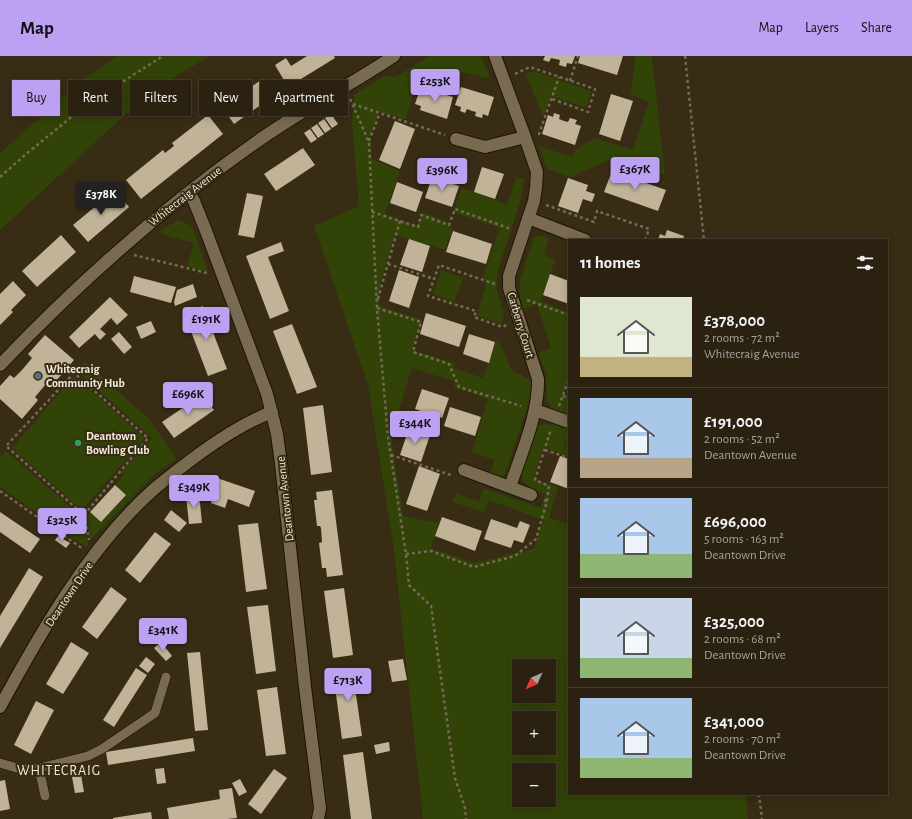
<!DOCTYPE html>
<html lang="en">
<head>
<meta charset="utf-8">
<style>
  body { margin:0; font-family:"Alegreya Sans",sans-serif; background:#322919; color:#f1f3f6; height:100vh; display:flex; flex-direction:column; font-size:15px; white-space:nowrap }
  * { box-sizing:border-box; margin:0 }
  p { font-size:13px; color:#a5a39f }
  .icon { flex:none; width:22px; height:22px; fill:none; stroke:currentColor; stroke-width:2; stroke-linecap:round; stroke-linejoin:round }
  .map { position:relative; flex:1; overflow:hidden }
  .details { position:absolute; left:568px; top:183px; width:320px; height:556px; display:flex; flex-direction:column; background:#2a2110; border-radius:0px; box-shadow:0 2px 10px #0003,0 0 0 1px #463e30 }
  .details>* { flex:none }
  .banner { position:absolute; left:12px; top:24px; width:380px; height:36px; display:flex; gap:8px }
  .needle { width:26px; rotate:226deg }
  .fabs { position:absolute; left:512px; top:603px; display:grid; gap:8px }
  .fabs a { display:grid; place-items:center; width:44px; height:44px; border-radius:0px; background:#2a2110; box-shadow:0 2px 10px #0003,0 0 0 1px #463e30; font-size:20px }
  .price { position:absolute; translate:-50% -34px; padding:0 9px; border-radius:4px; background:#bca0f2; color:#111; font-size:13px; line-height:26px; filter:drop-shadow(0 1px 2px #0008) }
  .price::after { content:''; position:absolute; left:50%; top:24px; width:12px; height:9px; margin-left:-6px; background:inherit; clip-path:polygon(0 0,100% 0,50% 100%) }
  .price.on { background:#222; color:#fff }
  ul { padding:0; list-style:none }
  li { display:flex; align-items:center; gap:12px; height:100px; padding:0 12px }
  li+li { border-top:1px solid #463e30 }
  li span { display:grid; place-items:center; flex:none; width:112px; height:80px; border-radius:0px; color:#555 }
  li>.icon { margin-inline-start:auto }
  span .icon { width:48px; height:48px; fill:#fffc; stroke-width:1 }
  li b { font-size:17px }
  h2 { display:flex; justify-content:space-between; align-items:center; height:48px; padding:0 12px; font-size:17px }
  .pill { padding:0 14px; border-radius:0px; background:#2a2110; box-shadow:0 2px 10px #0003,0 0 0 1px #463e30; font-size:14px; line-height:36px }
  .pill.on { background:#bca0f2; color:#111 }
  header { display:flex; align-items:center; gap:24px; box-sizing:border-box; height:56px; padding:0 20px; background:#bca0f2; color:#111 }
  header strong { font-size:19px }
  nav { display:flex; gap:22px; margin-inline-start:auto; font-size:14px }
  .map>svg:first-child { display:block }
  .green { fill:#324308; fill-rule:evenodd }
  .building { fill:#c1b398 }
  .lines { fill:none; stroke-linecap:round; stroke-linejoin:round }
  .lane-casing { stroke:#1f1400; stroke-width:10 }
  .street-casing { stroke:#1f1400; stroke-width:14 }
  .path { stroke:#756a56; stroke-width:2.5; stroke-dasharray:3 3; stroke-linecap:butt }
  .lane { stroke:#796b52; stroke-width:9 }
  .street { stroke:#796b52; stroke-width:12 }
  .service-dot { fill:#5c6f8a; stroke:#382c15; stroke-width:1.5 }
  .leisure-dot { fill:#2e9e5b; stroke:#382c15; stroke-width:1.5 }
  .labels { text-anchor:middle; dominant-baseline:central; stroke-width:4; stroke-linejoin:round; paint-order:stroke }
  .street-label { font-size:12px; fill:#f2eadc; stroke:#382c15 }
  .poi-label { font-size:12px; font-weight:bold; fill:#f2eadc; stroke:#382c15; text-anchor:start }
  .quarter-label { font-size:14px; letter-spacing:1px; fill:#f2eadc; stroke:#382c15 }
</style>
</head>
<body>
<header>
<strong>Map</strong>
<nav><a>Map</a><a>Layers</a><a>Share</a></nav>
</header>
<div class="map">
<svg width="912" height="763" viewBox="0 0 912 763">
  <rect width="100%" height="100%" fill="#382c15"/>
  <path class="green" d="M118,0h92l-59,35 -151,139v-77l82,-73z
    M429,0h52l9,22 -28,-6 -3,7 -37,-11 -17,51 -26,-7 -9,25 2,22 28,12 -15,43 32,12 5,-14 26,10 4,8 -7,20 -50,-15 -15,51v20l42,14 -10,30 43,13 -1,5 29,10 15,-40 14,33 19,9v15l-26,79c-6,3 -9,2 -15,1l4,-15 -22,-8 16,-53 -34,-12 2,-5 -44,-14 -21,68 12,80 36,7 -8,25 42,15 61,-14 9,-29 -54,-20 -5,12 -32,-10 4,-9 23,9 4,-12 3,-1 55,19 4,-14c-11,-4 -21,-7 -24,-19l14,-46c11,-9 22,-3 34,1l-3,13 3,2v11l-26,-9 -9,32 24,8 -9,31 20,6v270h177l2,25h-325l-29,-269 -26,-165 -54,-159 45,-20 -7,-84 2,-27 30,-19 12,1zM519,610h30v30h-30zM519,662h30v30h-30zM519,714h30v30h-30z
    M634,0h18l13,119 -51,-17 -44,19 -23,-8 -8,-23 33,11 4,-8 19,-11 38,12 16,-48 -19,-8 5,-32z
    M533,15l58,20 -5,17 -35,-12 -8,21 -17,-43z
    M516,121l8,2 -3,20 -23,71 -2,18 8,26 -3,10 -24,-9 9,-30 -3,-8 17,-49 -47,-16 9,-24 45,17z
    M177,164c7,1 11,4 16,9l15,43 -21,-6 7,-23 -33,-9v-3z
    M543,180l6,2 -5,17 11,5 -15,41 29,12v64l-6,17 6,2v18l-16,-5 -4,-5 -3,-6 1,-12 -1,-13 -8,-20 13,-5 -14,-44 -14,5 -4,-18 2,-13 13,-41z
    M441,214l22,8 -9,24 -21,-8z
    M85,306l64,57 28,40 -22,15 -66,67 -1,-25 2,-4 11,10 24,-27 -10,-10 8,-10 -2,-3 31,-34 -75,-67z
    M74,320l71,62 -63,72 -70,-62z
    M6,395l76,66 6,28 -2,2 -86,-60v-30z"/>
  <path class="building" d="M307,0h27l1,2 -47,29 -13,-22 11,-7 5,8z
    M545,0h30l-3,8 -5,-1 -1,4 -7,-2 1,-5 -9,-2 -2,4 -6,-2z
    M580,0h43l-6,19 -39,-12z
    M261,24l11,17 -38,27 -12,-17z
    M461,31l33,10 -6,19 -5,-2 -1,4 -7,-2 1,-4 -4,-1 -5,-2 -2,4 -5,-2 1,-4 -6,-2z
    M427,33l26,8 -6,22 -27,-9 1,-4 -6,-2 4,-12 6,1z
    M611,38l22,7 -13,40 -21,-7z
    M554,57l6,2 -1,4 5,2 4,1 2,-4 7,2 -2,4 6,2 -6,19 -33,-11 6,-19 5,2z
    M331,58l7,10 -6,4 -7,-10z
    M208,59l15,19 -82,65 -15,-19 37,-30 2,3 9,-7 -2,-3z
    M324,63l7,10 -6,4 -7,-10z
    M395,65l20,8 -15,40 -21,-9z
    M317,68l7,10 -6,4 -7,-10z
    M310,73l7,10 -6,4 -7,-10z
    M303,92l12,17 -39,26 -12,-17z
    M482,111l22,7 -9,25 -21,-7z
    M612,115l54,19 -8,21 -54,-19z
    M432,121l27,9 -7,21 -27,-9z
    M568,122l20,7 -2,6 9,3 -3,8 -9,-3 -5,14 -20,-7z
    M397,126l26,10 -7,20 -26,-9z
    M115,134l14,17 -41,35 -15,-17z
    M247,137l16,3 -9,42 -16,-3z
    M667,174l17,6 -1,4h-25l2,-6 5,2z
    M453,175l39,13 -6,20 -40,-12z
    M61,179l15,17 -39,35 -15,-16z
    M409,183l21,7 -8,26 -22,-7z
    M281,186l3,9 -16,6 21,54 -19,8 -24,-63z
    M399,214l20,7 -10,31 -20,-7z
    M550,218l19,7v23l-26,-9z
    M134,220l42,11 -5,16 -41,-11z
    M13,225l13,14 -15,15 2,2 -13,13v-31z
    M193,228l4,13 -22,9 -1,-4 3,-12z
    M110,241l18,18 -11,10 -6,-7 -11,11 6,5 -6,6 -5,-6 -16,14 -10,-11z
    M203,250l24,63 -19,7 -24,-63z
    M426,257l40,13 -7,21 -39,-13z
    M151,265l5,11 -15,7 -5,-12z
    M292,268l25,63 -20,7 -24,-63z
    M119,276l13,15 -8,7 -13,-15z
    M469,278l26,8 -6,21 -26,-9z
    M45,279l29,25 -18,21 -4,-4 -17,20 3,3 -16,19 -22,-20v-13l10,-11 4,3 8,-8 10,-12 -4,-4z
    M422,333l27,9 -7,20 -27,-9z
    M203,338l11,16 -40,28 -12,-16z
    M323,349l9,67 -21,3 -8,-67z
    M450,351l31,10 -6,19 -31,-10z
    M409,372l21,7 -9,27 -21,-7z
    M560,400l9,3v30l-19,-7z
    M419,410l21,8 -13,37 -21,-7z
    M214,421l41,14 -6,16 -21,-8 -3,9 -14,-5 3,-9 -6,-2z
    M115,429l11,10 -25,27 -11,-10z
    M332,434l11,85 -16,2 -1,-9h-4l-3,-25 3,-1 -1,-14 -1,-2h-3l-3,-26h3l-1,-8z
    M199,437l3,30 -13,1 -3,-29z
    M171,454l16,13 -8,9 -15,-12z
    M0,456l40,27 -10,14 -30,-21z
    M442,461l40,14 -7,20 -40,-15z
    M491,463l26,9 3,-7 10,4 -7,18 -9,-3 -3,8 -27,-9z
    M258,467l9,66 -21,3 -8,-67z
    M155,476l16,12 -31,39 -15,-13z
    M58,480l12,7 -4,5 -11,-8z
    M29,512l14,9 -43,71v-32z
    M111,531l16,12 -30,40 -15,-12z
    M344,532l9,67 -20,3 -9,-67z
    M268,549l8,66 -20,3 -9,-67z
    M71,586l18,11 -26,41 -17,-10z
    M161,586l11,14 -6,5 -12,-13z
    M200,596l8,78 -13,1 -8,-78z
    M146,601l9,7 -7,9 -9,-7z
    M403,603l4,21 -15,2 -4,-21z
    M136,612l11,7 -33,52 -11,-7z
    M353,613v2l10,-1 1,10 -10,1 8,55 -20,3 -9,-67z
    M277,631l9,67 -20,2 -9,-66z
    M36,645l18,9 -23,44 -17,-9z
    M193,682l2,13 -87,14 -2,-13z
    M389,686l1,9 -14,3 -2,-9z
    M363,696l9,67h-21l-8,-64z
    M164,712l2,15 -9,1 -2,-15z
    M274,713l13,9 -26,36 -13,-10z
    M81,719l3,17 -9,1 -3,-16z
    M240,723l7,13 -8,4 -7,-13z
    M5,724l5,29 -10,2v-30z
    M232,732l5,30 -10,1h-58l-2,-11 53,-9 -1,-9z
    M151,756l1,7h-39v-1z"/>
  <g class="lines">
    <g class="lane-casing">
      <path id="lane" d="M0,707l20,6 19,-1 49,-12 14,-7 53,-36 11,-36
        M39,712l6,28"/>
    </g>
    <g class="street-casing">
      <path id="street" d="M495,0l30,81 12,35 -1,15 -2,14 -25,75v12l29,91c1,35 -17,75 -28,108
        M456,83l29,8 40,-10
        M189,137l5,8 12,30 61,163 10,40 4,30 24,223 15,121 -2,11
        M528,162l57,22
        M0,309c80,-84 169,-163 265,-229 42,-29 87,-52 129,-80
        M535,354l34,12
        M464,414l67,25
        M0,651c40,-74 90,-161 153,-217 15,-13 30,-24 46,-36 22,-16 46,-32 73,-42"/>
    </g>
    <path class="path" d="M685,0l19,184
      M515,18l15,-7 65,22 -7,23 -36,-13
      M570,25l8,-25
      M350,43l19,43 8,166 11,129 18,117 3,31 22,21 24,172 10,30 1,11
      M353,48l92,31
      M538,78h1l20,-57
      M369,85l11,-28
      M0,121l25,-22 61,-50 77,-49
      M546,149l48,17 3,-11 52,18 -4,11
      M372,156l46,15 3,-12 28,10 6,-16 56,20
      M134,199l73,18
      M388,208l46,15
      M495,228l-56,-19 -11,31 48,15 -2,6 28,10 5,-2
      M378,243l22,-78
      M527,244l42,15
      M377,252l44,14 -8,30 36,12 10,23 62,19
      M563,340l6,2
      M559,350l10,-28
      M545,394l24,8
      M391,399l60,20
      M0,435l83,58
      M547,445l2,-15 -14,-6 16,-51
      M84,459l64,-77 -74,-65 -68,73 78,69 5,25
      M406,498l25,-3 43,16 41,-11 21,-17 11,-38 -4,-1
      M759,738l3,25"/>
    <use href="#lane" class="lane"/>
    <use href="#street" class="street"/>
  </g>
  <circle class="service-dot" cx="38" cy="320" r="4"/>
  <circle class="leisure-dot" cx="78" cy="387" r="4"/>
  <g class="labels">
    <g class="street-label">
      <text transform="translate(185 140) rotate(-38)">Whitecraig Avenue</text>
      <text transform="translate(521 269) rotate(73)">Carberry Court</text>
      <text transform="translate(285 443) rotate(-96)">Deantown Avenue</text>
      <text transform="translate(69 538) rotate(-56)">Deantown Drive</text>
    </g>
    <g class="poi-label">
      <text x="46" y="313">Whitecraig<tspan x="46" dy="14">Community Hub</tspan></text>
      <text x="86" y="380">Deantown<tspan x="86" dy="14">Bowling Club</tspan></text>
    </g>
    <g class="quarter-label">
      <text x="59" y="715">WHITECRAIG</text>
    </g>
  </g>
</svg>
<div class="fabs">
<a><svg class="needle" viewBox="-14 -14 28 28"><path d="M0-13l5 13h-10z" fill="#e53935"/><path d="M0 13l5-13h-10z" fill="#a5a39f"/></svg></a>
<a>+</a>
<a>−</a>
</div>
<b class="price" style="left:435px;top:47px">£253K</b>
<b class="price" style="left:635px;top:135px">£367K</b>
<b class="price" style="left:442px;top:136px">£396K</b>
<b class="price on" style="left:101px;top:160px">£378K</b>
<b class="price" style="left:206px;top:285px">£191K</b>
<b class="price" style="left:188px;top:360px">£696K</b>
<b class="price" style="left:415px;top:389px">£344K</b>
<b class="price" style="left:194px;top:453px">£349K</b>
<b class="price" style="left:62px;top:486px">£325K</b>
<b class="price" style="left:163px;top:596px">£341K</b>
<b class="price" style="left:348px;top:646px">£713K</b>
<div class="banner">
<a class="pill on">Buy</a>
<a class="pill">Rent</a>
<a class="pill">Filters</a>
<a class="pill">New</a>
<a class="pill">Apartment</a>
</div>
<section class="details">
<h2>11 homes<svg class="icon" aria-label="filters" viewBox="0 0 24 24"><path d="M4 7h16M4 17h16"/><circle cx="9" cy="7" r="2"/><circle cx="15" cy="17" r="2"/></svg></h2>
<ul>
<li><span style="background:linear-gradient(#dfe7d0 75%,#c2b280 0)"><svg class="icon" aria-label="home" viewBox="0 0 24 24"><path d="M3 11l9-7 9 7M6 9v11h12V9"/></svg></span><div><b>£378,000</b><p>2 rooms · 72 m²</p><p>Whitecraig Avenue</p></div></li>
<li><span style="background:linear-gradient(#a9c7e8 75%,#b9a48a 0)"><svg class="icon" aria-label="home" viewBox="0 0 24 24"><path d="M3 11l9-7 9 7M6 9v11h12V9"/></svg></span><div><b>£191,000</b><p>2 rooms · 52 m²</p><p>Deantown Avenue</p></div></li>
<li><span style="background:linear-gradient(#a9c7e8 70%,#8fb573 0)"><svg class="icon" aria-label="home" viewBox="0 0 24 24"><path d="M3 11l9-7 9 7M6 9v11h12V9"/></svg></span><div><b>£696,000</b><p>5 rooms · 163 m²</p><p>Deantown Drive</p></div></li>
<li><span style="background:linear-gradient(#c9d6e8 75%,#8fb573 0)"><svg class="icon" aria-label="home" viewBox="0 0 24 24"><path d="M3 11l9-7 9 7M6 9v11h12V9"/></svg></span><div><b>£325,000</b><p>2 rooms · 68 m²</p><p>Deantown Drive</p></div></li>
<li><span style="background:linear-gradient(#a9c7e8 75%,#8fb573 0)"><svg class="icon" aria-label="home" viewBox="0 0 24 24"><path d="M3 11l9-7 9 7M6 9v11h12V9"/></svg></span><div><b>£341,000</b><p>2 rooms · 70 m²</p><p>Deantown Drive</p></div></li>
</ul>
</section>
</div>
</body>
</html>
